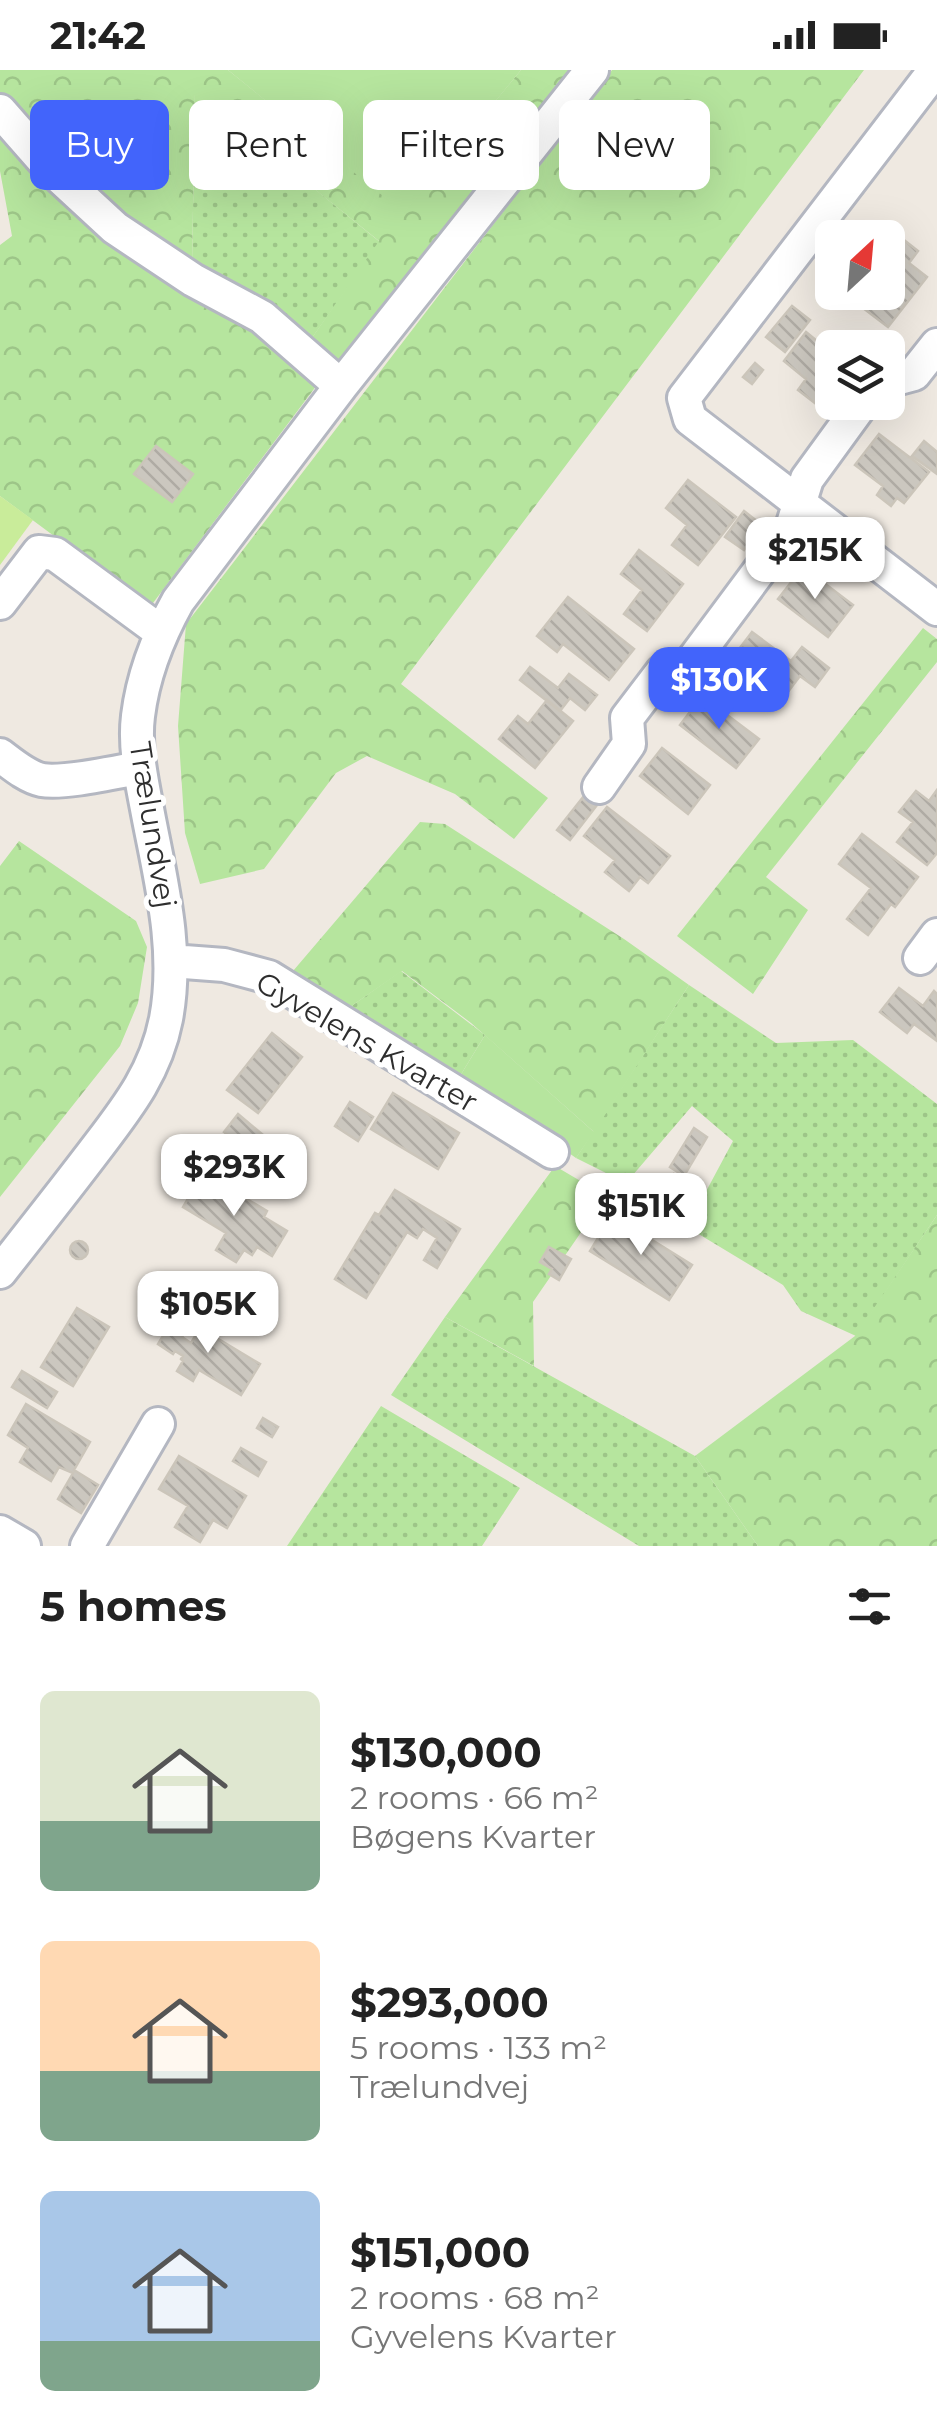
<!DOCTYPE html>
<html lang="en">
<head>
<meta charset="utf-8">
<style>
  body { margin:0; font-family:Montserrat,sans-serif; background:#f2f2f2; color:#222; height:100vh; display:flex; flex-direction:column; font-size:38px; white-space:nowrap }
  * { box-sizing:border-box; margin:0 }
  p { font-size:32px; color:#767676 }
  .icon { flex:none; width:55px; height:55px; fill:none; stroke:currentColor; stroke-width:2; stroke-linecap:round; stroke-linejoin:round }
  .map { position:relative; height:1476px; overflow:hidden }
  .details { display:flex; flex-direction:column; background:#fff; flex:1 }
  .details>* { flex:none }
  .banner { position:absolute; left:30px; top:30px; width:878px; height:90px; display:flex; gap:20px }
  .needle { width:65px; rotate:26deg }
  .fabs { position:absolute; left:815px; top:150px; display:grid; gap:20px }
  .fabs a { display:grid; place-items:center; width:90px; height:90px; border-radius:15px; background:#fff; box-shadow:0 10px 40px #0002; font-size:50px }
  .price { position:absolute; translate:-50% -85px; padding:0 22px; border-radius:20px; background:#fff; color:#222; font-size:32px; line-height:65px; filter:drop-shadow(0 2px 5px #0008) }
  .price::after { content:''; position:absolute; left:50%; top:60px; width:30px; height:22px; margin-left:-15px; background:inherit; clip-path:polygon(0 0,100% 0,50% 100%) }
  .price.on { background:#4264fb; color:#fff }
  ul { padding:0; list-style:none }
  li { display:flex; align-items:center; gap:30px; height:250px; padding:0 40px }
  li span { display:grid; place-items:center; flex:none; width:280px; height:200px; border-radius:15px; color:#555 }
  li>.icon { margin-inline-start:auto }
  span .icon { width:120px; height:120px; fill:#fffc; stroke-width:1 }
  li b { font-size:42px }
  h2 { display:flex; justify-content:space-between; align-items:center; height:120px; padding:0 40px; font-size:42px }
  .tag { padding:0 35px; border-radius:15px; background:#fff; box-shadow:0 10px 40px #0002; font-size:35px; line-height:90px }
  .tag.on { background:#4264fb; color:#fff }
  .status { display:flex; justify-content:space-between; align-items:center; height:70px; padding:0 50px; background:#fff; direction:ltr }
  .status svg { height:28px; fill:currentColor }
  .map>svg:first-child { display:block }
  .grass { fill:url(#grass-dots) }
  .forest { fill:url(#forest-crowns) }
  .park { fill:#b6e59e }
  .pitch { fill:#c9ec9a }
  .building { fill:url(#building-back-hatch); stroke:#cbc5ba; stroke-width:2.5 }
  .lines { fill:none; stroke-linecap:round; stroke-linejoin:round }
  .minor-casing { stroke:#b4b7c1; stroke-width:38 }
  .minor { stroke:#fff; stroke-width:32 }
  .labels { text-anchor:middle; dominant-baseline:central; stroke-width:10; stroke-linejoin:round; paint-order:stroke }
  .street-label { font-size:30px; fill:#2e2e2e; stroke:#fff }
</style>
</head>
<body>
<div class="status"><b>21:42</b><svg viewBox="0 0 49 12"><path d="M0 12V9h3v3zM5 12V6h3v6zM10 12V3h3v9zM15 12V0h3v12zM26 1h20v11H26zM47 4h2v5h-2z"/></svg></div>
<div class="map">
<svg width="937" height="1476" viewBox="0 0 937 1476">
  <defs>
    <pattern id="grass-dots" width="8" height="8" patternUnits="userSpaceOnUse" patternTransform="scale(2.5)"><rect width="8" height="8" fill="#b6e59e"/><path d="M2 2h.1M6 6h.1" fill="none" stroke="#9dc588" stroke-width="1.8" stroke-linecap="round"/></pattern>
    <pattern id="forest-crowns" width="20" height="18" patternUnits="userSpaceOnUse" patternTransform="scale(2.5)"><rect width="20" height="18" fill="#b6e59e"/><path d="M2 6a3 3 0 1 1 6 0M12 15a3 3 0 1 1 6 0" fill="none" stroke="#9dc588"/></pattern>
    <pattern id="building-back-hatch" width="6" height="6" patternUnits="userSpaceOnUse" patternTransform="scale(2.5)"><rect width="6" height="6" fill="#cbc7bf"/><path d="M-1 5l2 2M0 0l6 6M5-1l2 2" fill="none" stroke="#afaba4"/></pattern>
  </defs>
  <rect width="100%" height="100%" fill="#efe9e1"/>
  <path class="grass" d="M195,22l185,150 -73,103 -115,-78z
    M401,901l84,64 -25,41 -110,-69z
    M689,915l87,58 77,-3 84,64v111l-81,121 -55,-25 -18,-26 -96,-58 46,-86 -41,-35 -66,77 -50,-25z
    M445,1247l250,139 63,90h-119l-248,-151z
    M381,1336l139,82 -38,58h-195z"/>
  <path class="forest" d="M0,0h228l176,142 117,-142h52l-238,297 -28,-22 72,-104 -184,-148 -3,174 -66,-40 -126,-131z
    M612,0h252l-463,614 147,114 -34,41 -59,-45 -88,-38 -31,17 -72,96 -64,15 -15,-51 -7,-107 8,-102z
    M0,54l242,196 75,65 -167,222 -150,-111v-251l12,-9 -12,-65z
    M923,558l14,11v23l-171,215 42,33 -55,84 -76,-58z
    M420,752l25,2 179,115 65,46 -95,147 -123,-109 -69,-52 -52,36 -57,-36z
    M19,771l117,80 11,26 -9,56 -18,43 -120,151v-331z
    M555,1096l51,30 -73,106 1,64 -89,-49z
    M937,1145v331h-179l-63,-90 160,-120z"/>
  <path class="park" d="M228,0h293l-117,143z
    M485,965l109,97 -18,26 -116,-82z"/>
  <path class="pitch" d="M0,426l33,24 -33,45z"/>
  <path class="building" d="M890,159l28,22 -9,12 18,14 -39,50 -29,-22 9,-13h20v-34l4,3 3,-3 -7,-6v-14h-4z
    M792,236l18,14 -25,32 -19,-15z
    M806,262l26,21v44l-3,-1 -9,11 -22,-17 8,-11 -22,-18z
    M755,293l8,7 -11,14 -9,-7z
    M879,364l50,38 -25,31 -7,-5 -6,8 -14,-11 6,-9 -28,-21z
    M924,371l13,11v22l-25,-18z
    M156,376l37,28 -21,28 -38,-28z
    M688,410l48,37 -38,48 -26,-20 15,-20 -21,-17z
    M744,441l18,14 -18,25 -19,-13z
    M639,480l44,34 -36,47 -23,-17 18,-24 -21,-16z
    M803,497l50,38 -25,32 -50,-38z
    M568,527l66,52 -25,31 -46,-36 -6,8 -20,-16z
    M752,562l39,29 11,-14 27,21 -14,19 -15,-11 -19,25 -21,-17 -10,14 -23,-18 11,-14 -8,-5z
    M530,597l28,21 11,-14 28,21 -12,15 -15,-12 -10,13 -40,-31z
    M702,626l57,43 -23,29 -56,-43z
    M547,630l26,21 -38,47 -36,-29 19,-23 10,8z
    M662,678l48,37 -22,29 -48,-38z
    M937,720v63l-10,12 -30,-23 16,-20 -14,-10 17,-21 13,10z
    M584,726l13,9 -27,35 -13,-10z
    M607,737l63,49 -22,27 -8,-6 -11,14 -24,-19 10,-12 -31,-24z
    M862,764l56,43 -23,30 -4,-3 -23,31 -21,-16 24,-31 -32,-24z
    M899,918l24,18 11,-15 3,3v47l-23,-17 -7,9 -27,-21z
    M272,963l30,24 -44,56 -31,-23z
    M393,1023l66,40 -21,36 -67,-40z
    M350,1032l23,15 -15,24 -23,-15z
    M238,1044l31,26 -14,17 -31,-25z
    M694,1058l13,9 -23,39 -14,-9z
    M203,1103l64,38 -3,6 23,14 -15,25 -15,-9 -5,8 -8,-5 -8,12 -20,-12 10,-17 -43,-26z
    M674,1104l13,8 -13,23 -14,-8z
    M395,1120l65,39 -23,39 -13,-8 13,-22 -14,-9 -6,9 -10,-6 -41,66 -31,-19 40,-66 4,2z
    M612,1145l80,50 -23,35 -79,-49z
    M70 1180a9 9 0 1 1 18 0a9 9 0 1 1-18 0Z
    M549,1177l22,12 -12,21 -10,-6 3,-5 -12,-7z
    M77,1238l32,19 -36,59 -32,-19z
    M179,1239l15,9 -12,19 9,6 9,-15 60,36 -19,31 -42,-25 -6,11 -16,-10 6,-10 -2,-2 2,-3 -8,-5 -2,3 -15,-10z
    M22,1301l35,21 -10,16 -35,-21z
    M26,1334l64,38 -16,28 24,15 -17,28 -23,-14 15,-26 -14,-6 -8,14 -31,-19 8,-14 -20,-13z
    M263,1348l15,9 -6,10 -15,-9z
    M241,1378l25,14 -8,14 -25,-15z
    M179,1386l67,40 -19,32 -14,-8 -13,22 -25,-15 13,-21 -29,-17z"/>
  <g class="lines">
    <g class="minor-casing">
      <path id="minor" d="M935,0l-251,328 6,21 247,190
        M0,41l50,57 65,60 78,52 69,37 79,69
        M888,311l26,-7 23,-29
        M0,533l39,-51 16,2 106,78
        M0,685c12,9 27,22 42,25 21,4 74,-8 97,-12
        M599,717l30,-43 -2,-26 35,-46 25,-4 105,-141 15,-48 56,-77
        M920,888l17,-23
        M171,891l53,4 45,12 283,175
        M0,1202c30,-38 60,-76 89,-114 34,-45 66,-82 77,-139 13,-69 -5,-137 -18,-205 -6,-32 -14,-66 -10,-98 5,-41 20,-79 40,-115l163,-215 251,-316
        M0,1462l24,14
        M87,1476l71,-122"/>
    </g>
    <use href="#minor" class="minor"/>
  </g>
  <g class="labels">
    <g class="street-label">
      <text transform="translate(153 755) rotate(81)">Trælundvej</text>
      <text transform="translate(367 972) rotate(30)">Gyvelens Kvarter</text>
    </g>
  </g>
</svg>
<div class="fabs">
<a><svg class="needle" viewBox="-14 -14 28 28"><path d="M0-13l5 13h-10z" fill="#e53935"/><path d="M0 13l5-13h-10z" fill="#767676"/></svg></a>
<a><svg class="icon" aria-label="layers" viewBox="0 0 24 24"><path d="M12 4l9 5-9 5-9-5zM3 14l9 5 9-5"/></svg></a>
</div>
<b class="price" style="left:815px;top:532px">$215K</b>
<b class="price on" style="left:719px;top:662px">$130K</b>
<b class="price" style="left:234px;top:1149px">$293K</b>
<b class="price" style="left:641px;top:1188px">$151K</b>
<b class="price" style="left:208px;top:1286px">$105K</b>
<div class="banner">
<a class="tag on">Buy</a>
<a class="tag">Rent</a>
<a class="tag">Filters</a>
<a class="tag">New</a>
</div>
</div>
<section class="details">
<h2>5 homes<svg class="icon" aria-label="filters" viewBox="0 0 24 24"><path d="M4 7h16M4 17h16"/><circle cx="9" cy="7" r="2"/><circle cx="15" cy="17" r="2"/></svg></h2>
<ul>
<li><span style="background:linear-gradient(#dfe7d0 65%,#7fa58c 0)"><svg class="icon" aria-label="home" viewBox="0 0 24 24"><path d="M3 11l9-7 9 7M6 9v11h12V9"/></svg></span><div><b>$130,000</b><p>2 rooms · 66 m²</p><p>Bøgens Kvarter</p></div></li>
<li><span style="background:linear-gradient(#ffd9b3 65%,#7fa58c 0)"><svg class="icon" aria-label="home" viewBox="0 0 24 24"><path d="M3 11l9-7 9 7M6 9v11h12V9"/></svg></span><div><b>$293,000</b><p>5 rooms · 133 m²</p><p>Trælundvej</p></div></li>
<li><span style="background:linear-gradient(#a9c7e8 75%,#7fa58c 0)"><svg class="icon" aria-label="home" viewBox="0 0 24 24"><path d="M3 11l9-7 9 7M6 9v11h12V9"/></svg></span><div><b>$151,000</b><p>2 rooms · 68 m²</p><p>Gyvelens Kvarter</p></div></li>
</ul>
</section>
</body>
</html>
